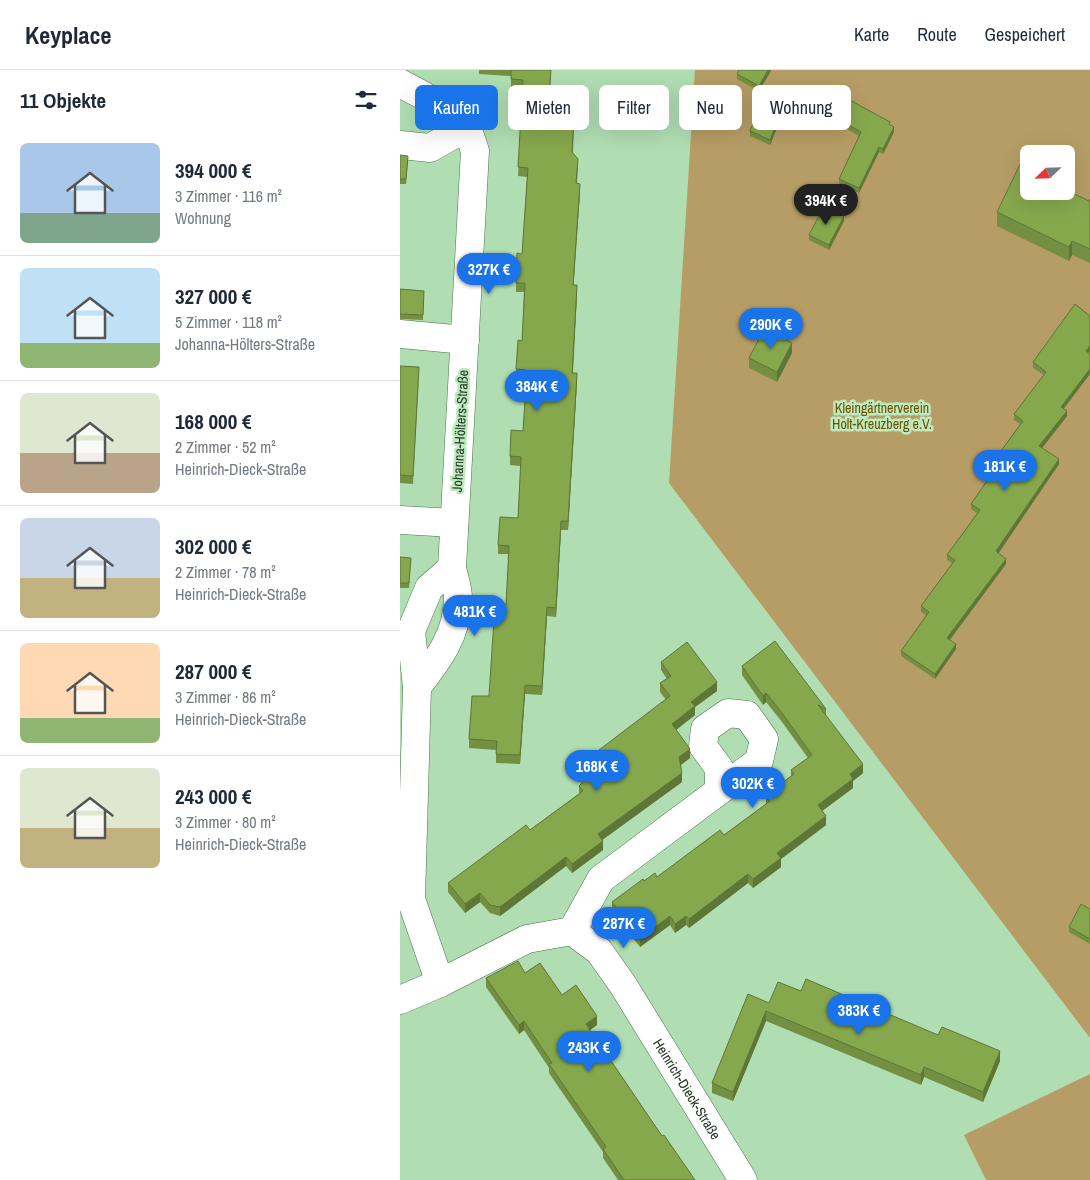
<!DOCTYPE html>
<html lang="de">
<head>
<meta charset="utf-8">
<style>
  body { margin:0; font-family:"Archivo Narrow",sans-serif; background:#f6f6f7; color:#1f2937; height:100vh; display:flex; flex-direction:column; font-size:19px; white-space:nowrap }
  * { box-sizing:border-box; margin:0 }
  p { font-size:16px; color:#747a83 }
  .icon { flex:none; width:28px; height:28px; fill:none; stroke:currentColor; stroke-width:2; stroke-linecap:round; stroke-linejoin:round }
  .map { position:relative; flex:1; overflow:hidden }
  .side { display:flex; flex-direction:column; background:#fff; width:400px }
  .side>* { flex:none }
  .guide { position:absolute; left:15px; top:15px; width:475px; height:45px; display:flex; gap:10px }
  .needle { width:32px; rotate:247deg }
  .fabs { position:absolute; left:620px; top:75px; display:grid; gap:10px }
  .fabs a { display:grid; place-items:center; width:55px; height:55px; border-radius:8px; background:#fff; box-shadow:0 5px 20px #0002; font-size:25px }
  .price { position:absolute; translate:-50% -42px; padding:0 11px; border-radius:18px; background:#1a73e8; color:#fff; font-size:16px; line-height:32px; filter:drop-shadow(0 1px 2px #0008) }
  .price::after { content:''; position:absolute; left:50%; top:30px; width:15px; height:11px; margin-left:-8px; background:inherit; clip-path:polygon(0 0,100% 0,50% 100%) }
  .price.active { background:#222; color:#fff }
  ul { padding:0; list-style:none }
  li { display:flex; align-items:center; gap:15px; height:125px; padding:0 20px }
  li+li { border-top:1px solid #e0e1e3 }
  li span { display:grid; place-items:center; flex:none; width:140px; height:100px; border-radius:8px; color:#555 }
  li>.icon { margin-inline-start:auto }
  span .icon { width:60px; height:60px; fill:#fffc; stroke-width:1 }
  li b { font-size:21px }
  h2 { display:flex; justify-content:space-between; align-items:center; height:60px; padding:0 20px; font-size:21px }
  .pill { padding:0 18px; border-radius:8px; background:#fff; box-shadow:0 5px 20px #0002; font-size:18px; line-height:45px }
  .pill.active { background:#1a73e8; color:#fff }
  header { display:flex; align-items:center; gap:30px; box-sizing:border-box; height:70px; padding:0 25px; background:#fff; border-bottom:1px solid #e0e1e3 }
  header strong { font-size:24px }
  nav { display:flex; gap:28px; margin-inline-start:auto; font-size:18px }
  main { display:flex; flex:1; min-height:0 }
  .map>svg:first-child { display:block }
  .green { fill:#b69d65; fill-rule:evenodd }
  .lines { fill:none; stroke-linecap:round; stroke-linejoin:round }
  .minor-casing { stroke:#49724d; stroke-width:29 }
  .minor { stroke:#fff; stroke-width:28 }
  .wall { fill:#739042 }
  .shaded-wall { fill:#5e7636 }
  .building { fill:#86a84d; stroke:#5e7636 }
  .labels { text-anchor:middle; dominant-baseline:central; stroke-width:5; stroke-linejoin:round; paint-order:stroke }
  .park-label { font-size:14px; fill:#6d5200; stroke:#bdeabf }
  .street-label { font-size:14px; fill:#263828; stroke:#bdeabf }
</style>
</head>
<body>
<header>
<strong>Keyplace</strong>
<nav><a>Karte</a><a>Route</a><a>Gespeichert</a></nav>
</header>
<main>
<section class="side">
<h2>11 Objekte<svg class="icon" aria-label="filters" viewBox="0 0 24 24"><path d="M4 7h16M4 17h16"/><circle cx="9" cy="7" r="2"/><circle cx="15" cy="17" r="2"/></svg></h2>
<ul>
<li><span style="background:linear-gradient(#a9c7e8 70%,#7fa58c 0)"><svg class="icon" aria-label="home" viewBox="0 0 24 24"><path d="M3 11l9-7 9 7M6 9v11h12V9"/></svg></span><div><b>394 000 €</b><p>3 Zimmer · 116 m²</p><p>Wohnung</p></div></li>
<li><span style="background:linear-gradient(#bfe0f5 75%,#8fb573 0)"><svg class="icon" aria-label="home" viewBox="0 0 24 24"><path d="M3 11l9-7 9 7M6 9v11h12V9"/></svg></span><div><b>327 000 €</b><p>5 Zimmer · 118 m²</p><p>Johanna-Hölters-Straße</p></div></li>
<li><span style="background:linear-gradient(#dfe7d0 60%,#b9a48a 0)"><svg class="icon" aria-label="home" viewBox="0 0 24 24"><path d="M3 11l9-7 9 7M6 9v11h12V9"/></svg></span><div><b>168 000 €</b><p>2 Zimmer · 52 m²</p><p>Heinrich-Dieck-Straße</p></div></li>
<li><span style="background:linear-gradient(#c9d6e8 60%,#c2b280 0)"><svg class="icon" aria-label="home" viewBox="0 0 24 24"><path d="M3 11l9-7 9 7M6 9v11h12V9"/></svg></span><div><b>302 000 €</b><p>2 Zimmer · 78 m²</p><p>Heinrich-Dieck-Straße</p></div></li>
<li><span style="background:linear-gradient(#ffd9b3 75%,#8fb573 0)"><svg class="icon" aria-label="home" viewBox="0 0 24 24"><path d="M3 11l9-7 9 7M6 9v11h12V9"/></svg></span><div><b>287 000 €</b><p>3 Zimmer · 86 m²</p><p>Heinrich-Dieck-Straße</p></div></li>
<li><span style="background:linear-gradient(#dfe7d0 60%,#c2b280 0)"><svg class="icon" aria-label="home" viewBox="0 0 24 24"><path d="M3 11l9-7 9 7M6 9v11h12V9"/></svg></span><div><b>243 000 €</b><p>3 Zimmer · 80 m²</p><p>Heinrich-Dieck-Straße</p></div></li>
</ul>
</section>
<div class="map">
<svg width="690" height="1110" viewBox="0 0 690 1110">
  <rect width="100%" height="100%" fill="#b0ddb2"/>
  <path class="green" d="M295,0h395v968l-421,-555zM629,84h37v37h-37z
    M690,1004v106h-104l-22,-45z"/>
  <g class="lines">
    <g class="minor-casing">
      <g id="minor">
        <path d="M0,13l43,23 24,21 8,24 -23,417c2,9 6,20 6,30 0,36 -20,62 -41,89"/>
        <path d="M0,75l30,3 37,-21"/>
        <path d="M0,264l65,6"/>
        <path d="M0,450l54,3"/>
        <path d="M172,861l29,-52 158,-118 5,-22 -17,-24 -19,-2 -23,16 -2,17 16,22v21"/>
        <path d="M40,913l-29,-84 6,-212 -6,-56 18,-43 23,-20"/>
        <path id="s1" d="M0,930l40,-17 87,-44 45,-8 27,20 24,34 120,195"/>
      </g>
    </g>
    <use href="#minor" class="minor"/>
  </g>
  <path class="wall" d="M79,0h72l-1,25 18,14 6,17 -1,26 5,16 -1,15 3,9 -7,93 4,9 -4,79 4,9 -9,148h-7l-5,87 -9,-1 -5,79 -17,-1 -5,70 -24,-1v-13l-27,-2v-9l20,-43 17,-91 3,-51h-11v-9l20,-27 3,-52 -11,-1v-9l13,-25 3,-52 -10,-1v-9l6,-28 2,-49h-8v-9l6,-29 5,-77 -9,-1 5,-87 -12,-1v-12l-32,-2z
    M371,0l-12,21 -22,-12v-5z
    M426,42l64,13 4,7 -11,22 -4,-2 -20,41 -20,-9v-5l20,-43 -33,-19z
    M379,53l-9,22 -20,-9v-5z
    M0,85l8,6 -2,23h-6z
    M629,121l60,10 1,-2v64l-18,-8 -3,6 -72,-35v-14z
    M444,151l-15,29 -20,-10v-5z
    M0,219l24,2 -1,29 -23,-1z
    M392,283l-15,29 -28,-14v-10z
    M689,283l1,1v20l-26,34 3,8 -25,32 17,16 -61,89 8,11 -56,76 6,9 -21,30 -34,-23v-5l25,-36 -5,-3v-6l31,-43 -5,-3v-5l30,-42 -6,-4v-5l24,-35 -2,-2v-5l27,-38 -6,-4v-6l30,-39 -11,-7v-6z
    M0,296l19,8 -6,110 -13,-1z
    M0,487l11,1 -2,30h-9z
    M261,592l56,29 -22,16v8l-19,15 14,28 -9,7 1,17 -80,58 1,10 -31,23 -6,-7 -66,50 -10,-3 -10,-11 -15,11 -17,-21v-9l82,-53 49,-36v-8l87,-86 -6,-8v-9l7,-4 -6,-9z
    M342,596l84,43v6l37,58 -10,8v7l-31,23 4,14 -45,34v8l-28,21 -5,-5 -59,45 -3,-3 -11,8 -5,-8 -30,22 -28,-36v-9l32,-21 13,-4 67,-42 42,-31v-9l25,-19v-6l17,-12 -26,-36 -16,-20 -3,3 -21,-30z
    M690,839v35l-21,-12v-5z
    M125,903l37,22 35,30 -7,5 72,106 33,44h-77l-15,-22v-6l-54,-79v-5l-25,-38 -5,4 -33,-47v-9z
    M401,921l199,70 -17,41 -59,-25 -3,8 -155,-64 -33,80 -21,-8v-10l57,-80z"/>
  <path class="shaded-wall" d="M368,0h3v1l-12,20v-5z
    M379,48v5l-9,22v-5z
    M494,57v5l-11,22v-5z
    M479,77v5l-20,41v-5z
    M180,114v8l-7,102v-9z
    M444,146v5l-15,29v-5z
    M672,171v14l-3,6v-14z
    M177,215v9l-5,87v-8z
    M392,273v10l-15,29v-10z
    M690,276v5l-4,5v-5z
    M690,299v5l-29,38v-5z
    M177,303v9l-9,148v-9z
    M667,341v5l-28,36v-6z
    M659,389v5l-63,93v-6z
    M161,451v9l-5,87v-9z
    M606,489v5l-59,79v-5z
    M147,537v9l-5,79v-9z
    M556,574v5l-21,30v-5z
    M317,612v9l-22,16v8l-23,18v-9l19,-22z
    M125,615v9l-5,70v-9z
    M366,623v9l-3,3v-9z
    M290,679v9l-11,8v-9z
    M463,694v9l-10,8v7l-35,26v-9l32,-31z
    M282,703v9l-84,61v-9z
    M426,746v9l-45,34v8l-28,21v-9l24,-26z
    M203,771v9l-31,23v-9z
    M166,787v9l-66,50v-9z
    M348,804v9l-59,45v-9z
    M80,823v9l-15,11v-9z
    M270,846v9l-30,22v-9z
    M286,846v9l-11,8v-9z
    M366,941v10l-33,80v-9z
    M197,946v9l-11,8v-9z
    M124,951v9l-5,4v-9z
    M600,981v10l-17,41v-10z
    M524,997v10l-3,8v-10z"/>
  <path class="building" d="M111,0h40l-2,25 19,1 -1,13 7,8 -2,35 6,7 -2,24 4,1 -7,101h4l-5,88h5l-9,148h-7l-5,87 -9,-1 -5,79 -17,-1 -5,70 -24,-1 1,-13 -28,-2 3,-43h17l6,-92 11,1 3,-59 -11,-1 2,-28 18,1 3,-61 -11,-1 1,-26 12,1 2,-31 1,-30 -10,-1 2,-29 4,1 3,-58h-9l1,-30 5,1 6,-86 -10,-1 5,-87 -12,-1z
    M339,0h29l-9,16 -22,-12z
    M437,23l53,29 -1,2 5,3 -11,22 -4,-2 -20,41 -20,-9 22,-47 -35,-20z
    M359,39l20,9 -9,22 -20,-9z
    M626,82l3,2v37h37v-1l23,11 1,-2v50l-18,-8 -3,6 -72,-35z
    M0,85l8,1 -2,23h-6z
    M424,136l20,10 -15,29 -20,-10z
    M0,219l24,2 -1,24 -23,-1z
    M675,234l15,12v30l-4,5 4,3v15l-29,38 6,4 -28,35 20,13 -63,92 10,8 -59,79 9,6 -21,30 -34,-23 28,-39 -8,-6 34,-46 -8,-5 33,-45 -9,-6 27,-39 -5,-3 30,-41 -9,-7 32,-42 -13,-10z
    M364,259l28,14 -15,29 -28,-14z
    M0,296l19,1 -6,109 -13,-1z
    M0,487l11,1 -2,25h-9z
    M375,571l51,68 -8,-4 45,59 -13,10 3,5 -35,26 8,11 -49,37 4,5 -28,21 -5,-5 -59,45 -3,-3 -11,8 -5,-8 -30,22 -28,-36 31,-23 1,2 11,-8 2,4 63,-47 4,5 46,-34 -4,-6 28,-21 -3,-4 21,-15 -30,-42 -16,-20 -3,3 -21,-30z
    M287,572l30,40 -26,20 4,4 -23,18 18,25 -11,8 3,16 -84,61 5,7 -31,23 -6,-7 -66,50 -10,-2 -10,-12 -15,11 -17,-21 78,-58 4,5 53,-39 -4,-5 15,-15 5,-21 71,-54 -10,-13 11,-7 -10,-14z
    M681,834l9,5v30l-21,-12z
    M118,891l7,12 15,-10 22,32 14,-10 21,31 -11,8 76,112 2,-1 31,45h-71l-21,-31 3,-2 -57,-83 3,-1 -28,-42 -5,4 -33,-47z
    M406,909l132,56 4,-8 58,24 -17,41 -59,-25 -3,8 -155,-64 -33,81 -21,-9 36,-89 21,9 9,-21 23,9z"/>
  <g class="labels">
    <g class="park-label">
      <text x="482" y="338">Kleingärtnerverein<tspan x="482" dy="16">Holt-Kreuzberg e.V.</tspan></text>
    </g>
    <g class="street-label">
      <text transform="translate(60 361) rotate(-87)">Johanna-Hölters-Straße</text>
      <text stroke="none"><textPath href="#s1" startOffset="384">Heinrich-Dieck-Straße</textPath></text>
    </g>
  </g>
</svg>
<div class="fabs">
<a><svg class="needle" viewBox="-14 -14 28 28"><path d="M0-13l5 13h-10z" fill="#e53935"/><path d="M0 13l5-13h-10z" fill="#747a83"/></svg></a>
</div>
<b class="price active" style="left:426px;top:156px">394K €</b>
<b class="price" style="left:89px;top:225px">327K €</b>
<b class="price" style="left:371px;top:280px">290K €</b>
<b class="price" style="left:137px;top:342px">384K €</b>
<b class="price" style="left:605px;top:422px">181K €</b>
<b class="price" style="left:75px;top:567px">481K €</b>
<b class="price" style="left:197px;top:722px">168K €</b>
<b class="price" style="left:353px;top:739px">302K €</b>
<b class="price" style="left:224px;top:879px">287K €</b>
<b class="price" style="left:459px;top:966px">383K €</b>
<b class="price" style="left:189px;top:1003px">243K €</b>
<div class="guide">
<a class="pill active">Kaufen</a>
<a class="pill">Mieten</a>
<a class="pill">Filter</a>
<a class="pill">Neu</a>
<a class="pill">Wohnung</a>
</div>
</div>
</main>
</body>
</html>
